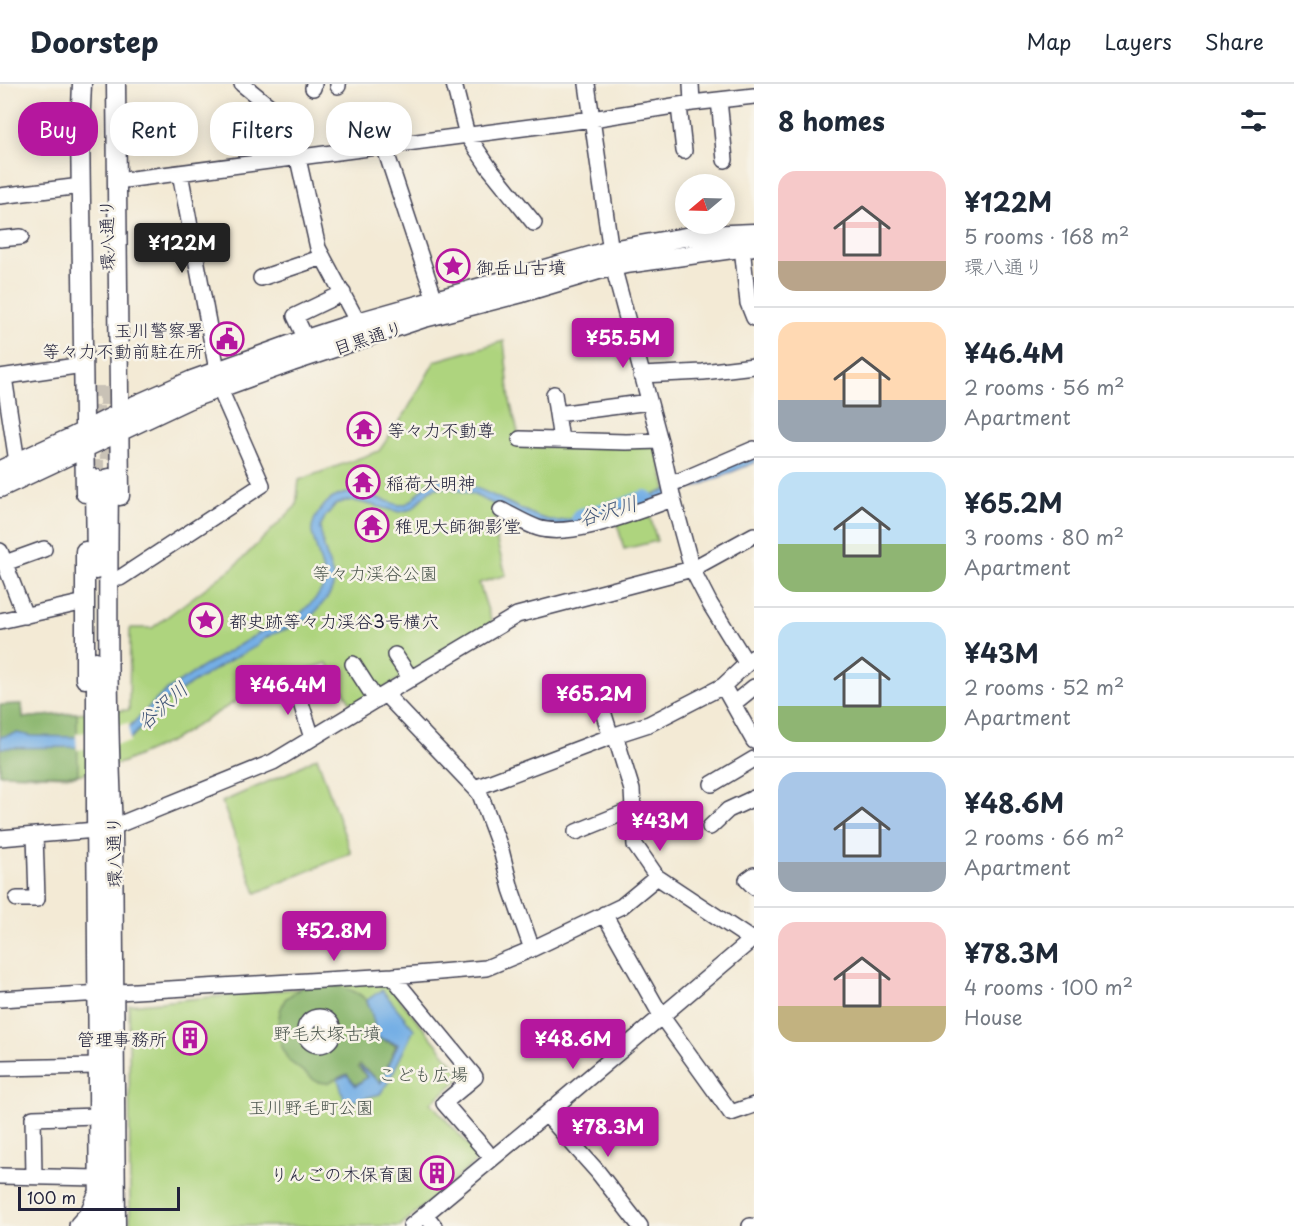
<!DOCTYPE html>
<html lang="en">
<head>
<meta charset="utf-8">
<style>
  body { margin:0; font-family:"Playpen Sans","Klee One",sans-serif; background:#f2f2f3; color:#1f2937; height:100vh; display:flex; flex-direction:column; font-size:22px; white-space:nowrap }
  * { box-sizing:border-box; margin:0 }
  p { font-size:20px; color:#747a83 }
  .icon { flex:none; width:33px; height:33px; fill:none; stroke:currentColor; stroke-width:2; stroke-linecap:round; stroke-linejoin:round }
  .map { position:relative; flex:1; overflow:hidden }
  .sheet { display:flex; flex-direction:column; background:#fff; width:540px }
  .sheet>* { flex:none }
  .hud { position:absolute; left:18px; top:18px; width:570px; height:54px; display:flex; gap:12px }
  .needle { width:39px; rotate:251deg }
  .tools { position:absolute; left:675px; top:90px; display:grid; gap:12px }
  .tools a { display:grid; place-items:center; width:60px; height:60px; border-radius:50%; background:#fff; box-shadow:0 3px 15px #0003; font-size:30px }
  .scale { position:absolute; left:18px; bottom:15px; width:162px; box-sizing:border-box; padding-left:6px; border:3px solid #22223b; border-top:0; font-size:16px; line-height:21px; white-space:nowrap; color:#22223b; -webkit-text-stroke:4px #f7f3e8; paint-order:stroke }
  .price { position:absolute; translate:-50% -51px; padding:0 14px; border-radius:6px; background:#b5179e; color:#fff; font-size:20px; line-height:39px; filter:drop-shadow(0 2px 3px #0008) }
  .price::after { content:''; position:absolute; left:50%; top:36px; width:18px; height:14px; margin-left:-9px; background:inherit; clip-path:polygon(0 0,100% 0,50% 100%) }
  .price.active { background:#222; color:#fff }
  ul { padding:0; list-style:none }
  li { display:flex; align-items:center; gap:18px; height:150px; padding:0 24px }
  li+li { border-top:2px solid #e0e1e3 }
  li span { display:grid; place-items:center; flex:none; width:168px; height:120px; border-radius:18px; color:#555 }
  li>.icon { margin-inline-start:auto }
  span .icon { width:72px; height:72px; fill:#fffc; stroke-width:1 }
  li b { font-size:26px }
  h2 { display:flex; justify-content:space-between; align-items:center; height:72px; padding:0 24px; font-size:26px }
  .chip { padding:0 21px; border-radius:24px; background:#fff; box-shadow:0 3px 15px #0003; font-size:21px; line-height:54px }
  .chip.active { background:#b5179e; color:#fff }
  header { display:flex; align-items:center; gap:36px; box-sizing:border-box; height:84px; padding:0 30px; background:#fff; border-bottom:2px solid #e0e1e3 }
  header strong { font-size:28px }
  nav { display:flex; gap:33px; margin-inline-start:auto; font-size:21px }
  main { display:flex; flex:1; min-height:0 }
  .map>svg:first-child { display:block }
  .green { fill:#aed47e; stroke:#687b5c; stroke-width:1.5 }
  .forest { fill:#8ab66d; stroke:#566c54; stroke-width:1.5 }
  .water { fill:#75afe5; stroke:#4c6890; stroke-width:1.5 }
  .pier { fill:#f3ead5 }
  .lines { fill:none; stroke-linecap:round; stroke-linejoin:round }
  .river { stroke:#75afe5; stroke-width:20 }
  .major-tunnel { stroke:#c9c2b6; stroke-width:18; stroke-dasharray:18 9; stroke-linecap:butt }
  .minor-casing { stroke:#414052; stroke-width:18 }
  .major-casing { stroke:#414052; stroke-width:21 }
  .highway-casing { stroke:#414052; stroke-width:24 }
  .minor { stroke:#fff; stroke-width:15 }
  .major { stroke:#fff; stroke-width:18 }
  .highway { stroke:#fff; stroke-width:21 }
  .labels { text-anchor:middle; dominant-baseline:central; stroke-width:5; stroke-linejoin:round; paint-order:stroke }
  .street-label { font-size:18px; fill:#22223b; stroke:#f7f3e8 }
  .poi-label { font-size:18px; fill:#22223b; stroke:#f7f3e8; text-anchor:start }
  .park-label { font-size:18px; fill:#4c574f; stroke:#f7f3e8 }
  .water-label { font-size:20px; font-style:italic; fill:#3f5376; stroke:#f7f3e8 }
</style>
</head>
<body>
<header>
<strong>Doorstep</strong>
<nav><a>Map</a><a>Layers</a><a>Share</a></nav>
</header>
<main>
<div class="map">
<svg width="754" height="1142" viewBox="0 0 754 1142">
  <rect width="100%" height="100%" fill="#f7f3e8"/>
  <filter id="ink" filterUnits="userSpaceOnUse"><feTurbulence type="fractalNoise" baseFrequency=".0167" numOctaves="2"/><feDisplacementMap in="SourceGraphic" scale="12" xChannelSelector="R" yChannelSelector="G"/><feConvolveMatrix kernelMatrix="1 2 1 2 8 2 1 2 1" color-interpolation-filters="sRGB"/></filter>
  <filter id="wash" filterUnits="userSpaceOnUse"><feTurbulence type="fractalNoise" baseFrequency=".008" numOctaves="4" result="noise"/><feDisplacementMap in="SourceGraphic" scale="24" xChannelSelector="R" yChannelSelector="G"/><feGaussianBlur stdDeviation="1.35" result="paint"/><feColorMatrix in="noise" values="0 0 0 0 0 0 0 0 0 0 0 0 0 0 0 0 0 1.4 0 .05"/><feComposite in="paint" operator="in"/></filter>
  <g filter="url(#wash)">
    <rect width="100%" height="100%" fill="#f3ead5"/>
    <path class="green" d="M504,257l6,60 12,46 134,-2 12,52 -109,29 -56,-19 -11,17 14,51 -27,8 13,40 -139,84 -26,-44 -34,11 -52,24 -68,42 -49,22 -50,14 -74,-2v-69l22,-1 1,14 50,-5 56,-3 1,-82h22l83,-62 61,-60 3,-26 80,-29 27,-39 29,-51z
      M649,428l8,29 -33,8 -7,-26z
      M317,673l34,96 -95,40 -34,-91 70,-31z
      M384,896l79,96 -32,27 49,55 -80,68h-270l-1,-221z"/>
    <path class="forest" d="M22,620l1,14 54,-5 1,62 -78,-1v-69z
      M332,901c7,2 16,3 23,7 17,7 20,29 20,45l21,8 -15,37 -21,-17 -2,2 9,10 -12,8 -8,-11 -20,9 -10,-1 -28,-21 -8,-14 -3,-22 2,-14 5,-12 17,-12z"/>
    <path class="water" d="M754,370v9l-56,23 -82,30 -53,11 -31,-5 -60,-28 -25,-7 -12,1 -6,3 -17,18 -12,3 -45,-11h-10l-10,4 -10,12 -5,11 4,19 10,33c-1,11 -5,16 -12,24 -16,22 -28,21 -51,31 -6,2 -10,7 -15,11 -7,5 -16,9 -24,13 -15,9 -30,18 -44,27 -12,8 -25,14 -32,27l-26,26 -54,8 -76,1v-11l17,-4 15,3 43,1 55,-11 33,-33 38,-25 68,-41 31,-13 17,-17 9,-15 -14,-49c-1,-10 4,-18 10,-25 20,-27 51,-11 77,-3 21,0 22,-30 46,-26 26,4 51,18 74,29 13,6 26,13 40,13l58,-11z
      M382,906l32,39 -25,52 -9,13 -31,8 -5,-3 -6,-20 9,-4 9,11 11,-9 -7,-11 21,17 17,-39 -22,-7c-1,-14 -4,-24 -9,-37z"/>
    <path class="pier" d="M129,639l1,19 -53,8 -1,-16z"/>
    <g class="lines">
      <path class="river" d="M581,434l40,-9 24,-9"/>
    </g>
  </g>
  <g filter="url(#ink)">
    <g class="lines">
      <path class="major-tunnel" d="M108,303l1,91
        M95,394v-92"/>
      <g class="minor-casing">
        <path id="minor" d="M242,0l48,39 28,125 45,84
          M454,0l13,51 21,31 46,57
          M587,0l26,182 47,175 13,58 19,70 18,35 37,60
          M691,0l1,19
          M338,2v-2
          M313,4l1,-4
          M719,16l6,60
          M679,22l5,45
          M384,62l51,154
          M180,89l37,197
          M117,97l475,-62 100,-16 62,-7
          M0,112l81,-10
          M0,155l21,-2
          M742,163l6,56 6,15
          M261,194l62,-21
          M306,255l-11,-23 48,-23
          M641,291l62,-3 51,-6
          M0,293l83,-12
          M4,293l13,85
          M554,310l7,46
          M557,330l92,-12
          M520,355l106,3 34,-1
          M670,400l12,-4 72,-31
          M501,426c12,6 25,14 37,18 34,11 102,-18 135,-29
          M0,467l25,65
          M5,479l39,-14
          M120,494l142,-93 -43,-98
          M0,537l85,-19
          M395,571l16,24
          M353,580l23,36
          M295,600l17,54
          M723,602l31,55
          M596,605l15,48
          M733,620l21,-17
          M615,651l17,55 3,55 22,32 95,63
          M712,700l42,-25
          M475,704l140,-53 34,-11 74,-38 31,-29
          M113,743l160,-65 112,-68
          M710,743l18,-17 26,-12
          M576,748l57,-23
          M0,754l96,-8
          M754,791l-7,5 7,7
          M17,815h20l-2,-64
          M604,830l58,103 69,96 23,-8
          M532,865l-21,-60 -10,-39 -21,-56 -5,-6 -90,-94 132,-79 175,-46 62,-34
          M393,892l3,5 79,96 -31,26 42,48
          M0,915l393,-23 93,-8 46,-19 90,-43 35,-29
          M305 947a14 14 0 1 1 28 0a14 14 0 1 1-28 0Z
          M0,984l97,-2
          M546,1030l51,57 43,55
          M0,1092l98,2
          M34,1093l-1,-59 64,-2
          M425,1130l9,12
          M411,1142l135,-112 208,-176
          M750,1142h1"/>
      </g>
      <g class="major-casing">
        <path id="major" d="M82,0l-2,45 5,364
          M116,0l4,412
          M0,386l72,-33 63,-32 57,-25 114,-41 52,-17 253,-72 74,-13 21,-2 48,-2
          M95,394l1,92
          M109,394c-1,116 -2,233 4,349l3,399
          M0,404l187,-88 105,-38 132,-44 98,-25 77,-23 27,-6 128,-18
          M85,467v128
          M96,577v148l3,417"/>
      </g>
      <g class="highway-casing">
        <path id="highway" d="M80,1142l10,-11 8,-18"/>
      </g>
      <use href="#minor" class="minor"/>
      <use href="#major" class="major"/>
      <use href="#highway" class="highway"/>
    </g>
  </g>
  <defs>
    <g id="sight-ring" transform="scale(1.725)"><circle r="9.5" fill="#f7f3e8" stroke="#b5179e" stroke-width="1.5"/><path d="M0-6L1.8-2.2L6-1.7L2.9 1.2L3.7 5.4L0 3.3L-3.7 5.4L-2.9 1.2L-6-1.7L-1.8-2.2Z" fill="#b5179e"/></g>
    <g id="civic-ring" transform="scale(1.725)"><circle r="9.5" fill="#f7f3e8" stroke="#b5179e" stroke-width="1.5"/><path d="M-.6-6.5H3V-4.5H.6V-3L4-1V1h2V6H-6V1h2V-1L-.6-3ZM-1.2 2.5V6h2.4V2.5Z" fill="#b5179e"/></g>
    <g id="temple-ring" transform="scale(1.725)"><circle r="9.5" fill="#f7f3e8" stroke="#b5179e" stroke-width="1.5"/><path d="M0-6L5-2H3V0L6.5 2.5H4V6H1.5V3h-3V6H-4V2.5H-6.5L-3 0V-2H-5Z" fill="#b5179e"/></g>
    <g id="building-ring" transform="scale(1.725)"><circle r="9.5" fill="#f7f3e8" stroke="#b5179e" stroke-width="1.5"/><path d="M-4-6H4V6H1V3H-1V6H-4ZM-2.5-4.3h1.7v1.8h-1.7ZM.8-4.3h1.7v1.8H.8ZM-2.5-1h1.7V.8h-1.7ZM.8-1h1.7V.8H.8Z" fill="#b5179e"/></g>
  </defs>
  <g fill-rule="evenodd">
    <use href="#sight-ring" x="453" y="182"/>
    <use href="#civic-ring" x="227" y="255"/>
    <use href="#temple-ring" x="364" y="345"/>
    <use href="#temple-ring" x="363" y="398"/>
    <use href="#temple-ring" x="372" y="441"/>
    <use href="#sight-ring" x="206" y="536"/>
    <use href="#building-ring" x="190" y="954"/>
    <use href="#building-ring" x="437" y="1089"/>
  </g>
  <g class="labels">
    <g class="street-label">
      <text transform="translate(106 151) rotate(-91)">環八通り</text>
      <text transform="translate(368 253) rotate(-18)">目黒通り</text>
      <text transform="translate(113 768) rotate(-91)">環八通り</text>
    </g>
    <g class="poi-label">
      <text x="476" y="182">御岳山古墳</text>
      <text x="204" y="245" text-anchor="end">玉川警察署<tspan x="204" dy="21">等々力不動前駐在所</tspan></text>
      <text x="387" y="345">等々力不動尊</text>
      <text x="386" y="398">稲荷大明神</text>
      <text x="395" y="441">稚児大師御影堂</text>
      <text x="229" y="536">都史跡等々力渓谷3号横穴</text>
      <text x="167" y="954" text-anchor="end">管理事務所</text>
      <text x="414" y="1089" text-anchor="end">りんごの木保育園</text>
    </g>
    <g class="park-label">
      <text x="375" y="488">等々力渓谷公園</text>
      <text x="327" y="948">野毛大塚古墳</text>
      <text x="423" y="989">こども広場</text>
      <text x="311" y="1022">玉川野毛町公園</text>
    </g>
    <g class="water-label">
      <text transform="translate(608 426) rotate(-16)">谷沢川</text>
      <text transform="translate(162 621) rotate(-42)">谷沢川</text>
    </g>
  </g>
</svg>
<div class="tools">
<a><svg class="needle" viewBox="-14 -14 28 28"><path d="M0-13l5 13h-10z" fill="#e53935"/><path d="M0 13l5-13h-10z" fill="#747a83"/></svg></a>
</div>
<div class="scale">100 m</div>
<b class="price active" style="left:182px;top:190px">¥122M</b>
<b class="price" style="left:623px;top:285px">¥55.5M</b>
<b class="price" style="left:288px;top:632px">¥46.4M</b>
<b class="price" style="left:594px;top:641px">¥65.2M</b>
<b class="price" style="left:660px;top:768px">¥43M</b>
<b class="price" style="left:334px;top:878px">¥52.8M</b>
<b class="price" style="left:573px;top:986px">¥48.6M</b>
<b class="price" style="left:608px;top:1074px">¥78.3M</b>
<div class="hud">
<a class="chip active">Buy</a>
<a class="chip">Rent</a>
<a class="chip">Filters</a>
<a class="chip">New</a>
</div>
</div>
<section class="sheet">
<h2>8 homes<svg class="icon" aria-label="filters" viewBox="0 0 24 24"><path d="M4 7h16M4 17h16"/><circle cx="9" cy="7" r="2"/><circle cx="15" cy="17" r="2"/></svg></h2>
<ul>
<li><span style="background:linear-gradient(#f6c9c9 75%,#b9a48a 0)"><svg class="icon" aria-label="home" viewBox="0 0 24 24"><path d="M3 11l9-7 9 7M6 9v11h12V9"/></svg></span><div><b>¥122M</b><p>5 rooms · 168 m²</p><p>環八通り</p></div></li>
<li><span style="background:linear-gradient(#ffd9b3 65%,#9aa5b1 0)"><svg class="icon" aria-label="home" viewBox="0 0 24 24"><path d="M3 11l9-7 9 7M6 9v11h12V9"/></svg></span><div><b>¥46.4M</b><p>2 rooms · 56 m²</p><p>Apartment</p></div></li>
<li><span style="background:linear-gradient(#bfe0f5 60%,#8fb573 0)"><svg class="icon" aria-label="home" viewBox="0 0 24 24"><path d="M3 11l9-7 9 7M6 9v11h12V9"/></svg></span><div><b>¥65.2M</b><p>3 rooms · 80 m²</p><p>Apartment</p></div></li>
<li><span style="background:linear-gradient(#bfe0f5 70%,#8fb573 0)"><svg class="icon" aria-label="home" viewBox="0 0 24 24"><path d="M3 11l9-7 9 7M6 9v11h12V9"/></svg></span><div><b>¥43M</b><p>2 rooms · 52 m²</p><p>Apartment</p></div></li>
<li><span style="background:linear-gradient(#a9c7e8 75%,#9aa5b1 0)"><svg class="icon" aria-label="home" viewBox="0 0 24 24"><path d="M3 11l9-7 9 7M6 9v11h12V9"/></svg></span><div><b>¥48.6M</b><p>2 rooms · 66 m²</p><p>Apartment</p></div></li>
<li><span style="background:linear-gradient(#f6c9c9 70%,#c2b280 0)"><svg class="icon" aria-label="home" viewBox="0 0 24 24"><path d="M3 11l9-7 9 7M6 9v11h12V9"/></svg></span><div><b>¥78.3M</b><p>4 rooms · 100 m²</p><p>House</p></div></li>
</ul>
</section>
</main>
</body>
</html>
